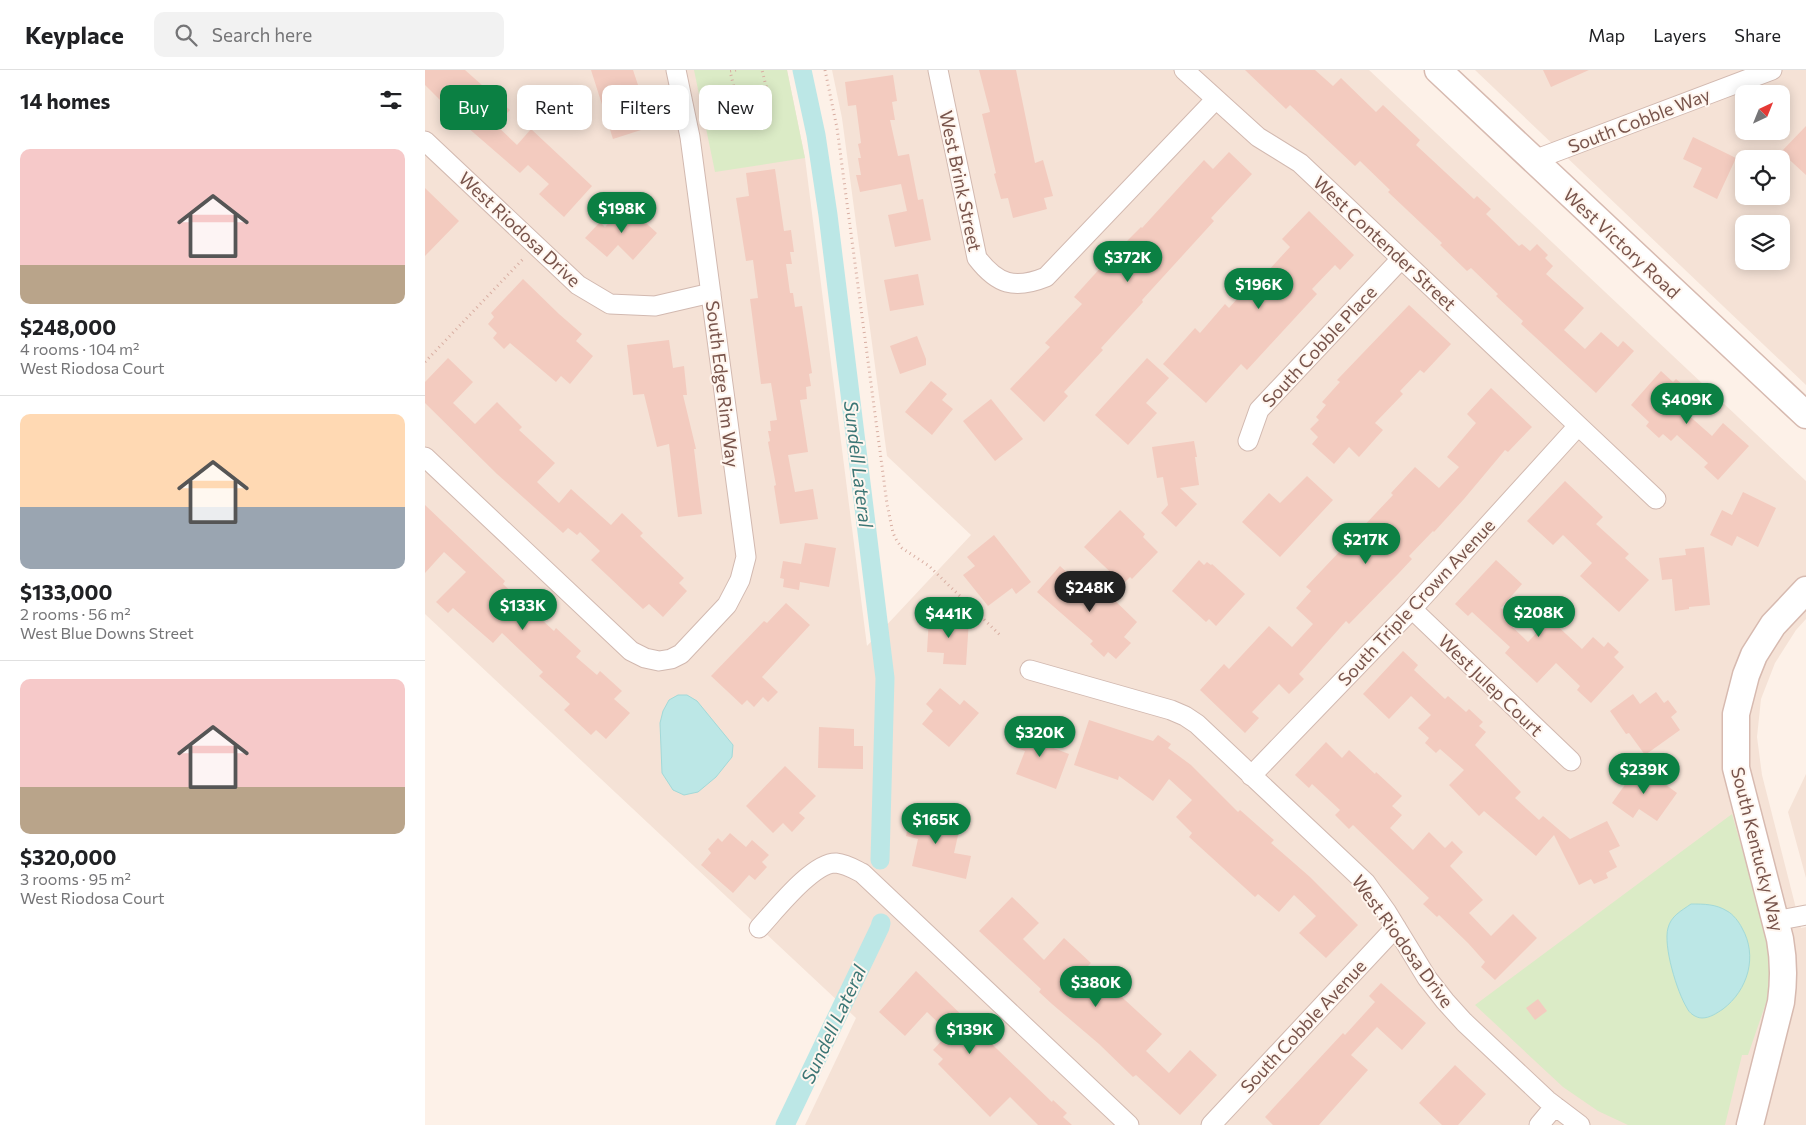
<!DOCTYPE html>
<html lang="en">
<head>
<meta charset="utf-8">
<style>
  body { margin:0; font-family:Commissioner,sans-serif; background:#f2f2f2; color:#202124; height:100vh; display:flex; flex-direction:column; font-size:19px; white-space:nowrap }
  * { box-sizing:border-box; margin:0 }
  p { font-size:16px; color:#757577 }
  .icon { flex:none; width:28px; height:28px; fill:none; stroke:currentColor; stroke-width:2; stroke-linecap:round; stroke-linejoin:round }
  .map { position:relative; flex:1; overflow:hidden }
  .details { display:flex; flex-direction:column; background:#fff; width:425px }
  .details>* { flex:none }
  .hud { position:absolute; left:15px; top:15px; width:475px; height:45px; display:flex; gap:10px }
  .needle { width:32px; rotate:43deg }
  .tools { position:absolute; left:1310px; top:15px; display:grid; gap:10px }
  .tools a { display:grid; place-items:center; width:55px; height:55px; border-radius:10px; background:#fff; box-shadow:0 2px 12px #0003; font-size:25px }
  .price { position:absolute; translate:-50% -42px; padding:0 11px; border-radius:18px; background:#0b8043; color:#fff; font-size:16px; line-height:32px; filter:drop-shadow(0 1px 2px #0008) }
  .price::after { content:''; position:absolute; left:50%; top:30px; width:15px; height:11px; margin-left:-8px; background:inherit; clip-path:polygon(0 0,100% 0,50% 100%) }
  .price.active { background:#222; color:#fff }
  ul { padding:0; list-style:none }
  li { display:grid; align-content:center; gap:10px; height:265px; padding:0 20px }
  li+li { border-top:1px solid #e0e0e0 }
  li span { display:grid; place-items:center; height:155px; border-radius:10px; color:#555 }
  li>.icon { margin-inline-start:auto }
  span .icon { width:90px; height:90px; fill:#fffc; stroke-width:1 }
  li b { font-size:21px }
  h2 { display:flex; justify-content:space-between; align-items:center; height:60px; padding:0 20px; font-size:21px }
  .pill { padding:0 18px; border-radius:10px; background:#fff; box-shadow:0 2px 12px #0003; font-size:18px; line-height:45px }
  .pill.active { background:#0b8043; color:#fff }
  header { display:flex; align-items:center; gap:30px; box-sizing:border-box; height:70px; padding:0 25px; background:#fff; border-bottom:1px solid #e0e0e0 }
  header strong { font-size:24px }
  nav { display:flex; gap:28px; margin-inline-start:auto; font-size:18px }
  .search { width:350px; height:45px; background:#f2f2f2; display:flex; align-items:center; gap:12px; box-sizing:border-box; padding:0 18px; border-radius:10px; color:#757577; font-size:19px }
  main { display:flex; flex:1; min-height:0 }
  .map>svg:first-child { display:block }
  .residential { fill:#f5e2d6; fill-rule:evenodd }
  .green { fill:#dbebc6 }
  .water { fill:#bce7e6; stroke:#a2d9d8 }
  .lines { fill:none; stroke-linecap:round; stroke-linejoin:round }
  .canal { stroke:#bce7e6; stroke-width:19 }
  .building { fill:#f3cbbf }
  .street-casing { stroke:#d2b9b0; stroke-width:21 }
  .secondary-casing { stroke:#d7bab0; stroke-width:29 }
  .path { stroke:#d8aea2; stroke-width:3; stroke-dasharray:1 4; stroke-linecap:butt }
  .street { stroke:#fff; stroke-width:19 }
  .secondary { stroke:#fff; stroke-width:26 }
  .labels { text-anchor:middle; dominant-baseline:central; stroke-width:4; stroke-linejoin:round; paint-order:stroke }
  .street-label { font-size:18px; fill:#78544b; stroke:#fff6ef }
  .water-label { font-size:19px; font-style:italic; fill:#3b7675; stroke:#fff6ef }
</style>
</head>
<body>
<header>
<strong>Keyplace</strong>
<div class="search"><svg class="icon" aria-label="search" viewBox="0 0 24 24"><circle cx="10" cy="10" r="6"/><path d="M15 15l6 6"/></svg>Search here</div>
<nav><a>Map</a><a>Layers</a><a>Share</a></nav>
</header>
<main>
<section class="details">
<h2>14 homes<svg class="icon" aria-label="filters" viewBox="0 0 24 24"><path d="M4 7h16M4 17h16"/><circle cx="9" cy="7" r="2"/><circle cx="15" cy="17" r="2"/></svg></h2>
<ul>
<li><span style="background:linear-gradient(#f6c9c9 75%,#b9a48a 0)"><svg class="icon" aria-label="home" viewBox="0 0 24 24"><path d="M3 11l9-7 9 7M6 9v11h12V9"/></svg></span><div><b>$248,000</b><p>4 rooms · 104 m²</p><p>West Riodosa Court</p></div></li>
<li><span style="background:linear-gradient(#ffd9b3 60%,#9aa5b1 0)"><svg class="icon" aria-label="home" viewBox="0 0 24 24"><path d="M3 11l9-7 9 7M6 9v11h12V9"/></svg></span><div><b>$133,000</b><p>2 rooms · 56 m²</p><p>West Blue Downs Street</p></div></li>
<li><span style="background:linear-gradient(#f6c9c9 70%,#b9a48a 0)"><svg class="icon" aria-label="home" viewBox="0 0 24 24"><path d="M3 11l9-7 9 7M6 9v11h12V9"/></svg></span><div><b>$320,000</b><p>3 rooms · 95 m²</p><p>West Riodosa Court</p></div></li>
</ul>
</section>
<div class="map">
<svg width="1381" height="1055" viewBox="0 0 1381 1055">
  <rect width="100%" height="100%" fill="#fdf1e8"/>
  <path class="residential" d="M0,0h362l18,88 62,488 104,-111 -84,-79 -45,-338 -10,-48h537l437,411v138l-10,11 -21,33 -14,36 -4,38 5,38 39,153 5,-1v198h-1001l51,-107 -431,-404z
    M1050,0h331v315zM1319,24h37v37h-37zM1319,89h37v37h-37zM1319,154h37v37h-37z
    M1381,704v104l-18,-66z"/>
  <path class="green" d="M269,0h93l18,88 -90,14z
    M1307,744l35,122 3,33 -3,31 -19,55h-6l-17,70h-97l-30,-14 -35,-24 -88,-82z"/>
  <path class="water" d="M253,625h9l10,6 36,44 -1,12 -16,20 -18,15 -14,3 -11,-5 -11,-17 -2,-50 3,-12 6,-11z
    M1266,834c13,0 25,0 36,7 6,3 12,11 15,17 16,28 6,62 -19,81 -6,4 -13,9 -21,9 -6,0 -13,-5 -15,-10 -10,-16 -24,-62 -19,-80 3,-12 13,-17 23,-24z"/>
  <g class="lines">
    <path class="canal" d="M377,0l14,65 12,80 57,463 -5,182
      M360,1055l95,-198 1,-4"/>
  </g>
  <path class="building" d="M0,0h40l45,40 -14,15 21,20 14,-16 61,57 -28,31 -25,-23 10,-10 -21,-19 -8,8 -53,-46 5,-5 -27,-24 -4,3 -16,-16z
    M166,0h42l16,48 -11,3 3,9 -28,9z
    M554,0h37l19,93 8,-3 10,36 -9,2 3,11 -34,9 -5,-20 -7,1 -7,-25 2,-1 -14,-59 8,-2z
    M820,0h70l18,16 8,-8 35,34 7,-7 37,35 -4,5 58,54 3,-3 14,13 -5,5 33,32 3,-2 8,7 7,-7 11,11 -3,3 8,8 -7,8 38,34 -20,22 21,19 16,-17 17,15 5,-6 11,10 -38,42 -75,-69 2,-3 -27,-25 2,-2 -27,-26 -4,3 -27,-26 2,-2 -54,-51 2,-2 -30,-29 -5,5 -65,-61 -4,4z
    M1118,0h46l-38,17z
    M468,5l4,26 -5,1 3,18h-5l8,36 11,-2 9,46 5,-1 8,41 -36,7 -7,-32 19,-4 -6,-27 -41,8 -4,-17h5l-3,-17h3l-3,-14 3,-1 -5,-38 -8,1 -3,-24z
    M1381,56v49l-25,-23z
    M1268,67l43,21 -19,41 -24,-12 9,-19 -19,-9z
    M804,82l23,22 -41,44 3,3 -72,79 1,2 -42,46 2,2 -39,42 4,4 -24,26 -34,-33 40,-42 -5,-4 37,-39 -8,-7 29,-32 38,-38 1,1 62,-68 9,9z
    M350,99l9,62 7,-1 3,22h-4l2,12h-6l4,29h3l2,14 7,-1 10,67 -3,1 2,12 -5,1 1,12 -7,1 8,52 -20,3 7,37 18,-3 5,30 -38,5 -6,-38 2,-1 -8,-43 2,-1 -2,-10h3l-1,-10 7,-1 -6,-37 -10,1 -11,-85 8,-1 -5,-38 -7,1 -10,-63 13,-2 -3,-23z
    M0,118l34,33 -34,35z
    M201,135l31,28 -24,27 -15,-15 -11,12 -22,-19 15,-16 5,5z
    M884,141l45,44 -14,15 -5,-5 -23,24 5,5 -70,76 -6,-6 -35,39 -43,-39 32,-36 5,5 25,-29 4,4 22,-25 -3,-2 12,-13 6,5 24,-26 -8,-8z
    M493,204l6,31 -34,6 -6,-31z
    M98,209l36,35 23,20 -6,7 17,15 -23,28 -9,-8 -5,6 -46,-39 -6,6 -11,-11 4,-5 -9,-9 6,-7 -3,-4z
    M984,235l42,39 -27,29 -4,-3 -20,21 3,3 -28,29 8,7 -24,27 -10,-10 -15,17 -22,-20 6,-7 -8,-8 9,-9 -3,-3 10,-12 -4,-3 18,-20 -3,-2z
    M492,266l9,23v6l-26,9 -10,-28z
    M244,270l4,28 11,-2 3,29h-4l13,54h-2l8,65 -24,3 -9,-73 -12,3 -13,-53 -11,1 -6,-50z
    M23,288l25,24 -20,21 22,21 22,-22 25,25 -3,3 36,33 -18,19 22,21 12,-14 40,36 11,-12 21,20 -3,3 44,42 -5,5 8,8 -24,26 -14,-13 -6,5 -52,-49 9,-9 -20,-19 -3,3 -9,-7 -5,5 -66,-59 -72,-71v-21z
    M722,288l22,20 -23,25 11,10 -29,32 -33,-30z
    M1236,301l12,11 3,-3 12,10 -4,5 10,9 -8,10 26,23 11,-13 26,23 -31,34 -14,-13 4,-4 -31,-28 -6,6 -8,-7 -4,4 -13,-12 3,-4 -18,-17z
    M506,311l16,13 -5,6 11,9 -21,26 -27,-23z
    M1066,318l41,39 -24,25 -3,-2 -41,49 -30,33 -1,-1 -24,25 3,3 -14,15 -49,50 -3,-3 -47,53 5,5 -15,15 -10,-10 -27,28 7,6 -14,15 -45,-43 24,-26 5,5 40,-43 23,21 21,-23 -17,-16 15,-17 -5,-4 87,-92 -2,-2 24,-26 24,21 20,-21 -12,-10 29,-34 -9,-9z
    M566,329l32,40 -28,22 -32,-40z
    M769,371l3,16h-2l4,28 -19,3 17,16 -21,23 -15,-14 7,-8 -5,-28 -6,1 -5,-31z
    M882,406l26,24 -53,57 -38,-35 27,-29 11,10z
    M1140,411l38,36 -7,7 33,30 -4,4 24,22 -30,32 -39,-36 12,-13 -29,-28 -10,10 -26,-24z
    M1318,422l33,16 -18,39 -21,-11 -5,10 -22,-11 12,-25 10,5z
    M0,435l80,76 -2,3 51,47 2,-3 25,23 -5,6 21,18 3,-4 22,20 -8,8 16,14 -24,26 -10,-9 -5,5 -27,-25 6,-6 -31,-28 4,-4 -41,-39 -9,10 -40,-35 -5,5 -12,-11 30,-30 -22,-20 -19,21z
    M695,440l25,24 -2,3 15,15 -26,27 -2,-2 -7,7 -39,-37z
    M569,465l37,47 -15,12 -4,-6 -24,18 -25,-31 12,-9 -8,-9z
    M380,473l31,5 -7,39 -29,-5 -1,8 -16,-3 1,-8 -4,-1 3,-17 18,3z
    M1279,477l6,58 -21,2v2l-14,2 -3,-32 -10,1 -3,-22 27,-3 -1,-6z
    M774,490l5,5 3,-3 4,3 1,-1 33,30 -29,32 -7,-7 -3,3 -34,-31z
    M1071,490l26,24 -21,24 8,6 -5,5 24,23 22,-23 32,30 11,-12 11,10 4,-5 11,10 -5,5 10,10 -33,36 -14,-13 3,-4 -24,-23 -19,20 -32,-30 5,-6 -38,-35 -4,4 -13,-12z
    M635,496l37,34 8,-9 32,31 -13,15 7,6 -15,16 -8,-7 -4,5 -14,-13 3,-3 -56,-49z
    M361,533l24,22 -48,52 16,15 -10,10 -5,-5 -9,10 -7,-7 -5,5 -31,-29 53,-55 3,2z
    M504,547l40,3 -3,45 -23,-1 1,-11 -17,-1z
    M978,581l15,14 -4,5 31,29 3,-3 18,16 3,-3 14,13 -4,4 7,6 -11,13 46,47 -6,6 24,22 4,-4 27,23 37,-18 13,25 -11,5 8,16 -11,6 2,5 -14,6 -3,-5 -12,6 -25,-50 -18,21 -52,-45 -5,5 -30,-31 15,-15 -24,-21 -4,4 -11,-10 4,-5 -11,-10 13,-13 -20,-19 -22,23 -26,-25z
    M515,618l20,17 4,-5 15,13 -30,34 -27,-23 11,-13 -7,-7z
    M1231,622l8,11 4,-3 9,12 -6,5 9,13 -35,25 -16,-22 -3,1 -16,-23 23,-17 7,10z
    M664,650l64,21 5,-6 13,9 -3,4 23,17 47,47 2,-2 34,30 -3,3 39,34 48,48 -32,33 -27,-25 17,-17 -22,-21 -15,17 -21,-18 -3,3 -66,-60 3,-4 -16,-16 16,-17 -23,-21 -16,22 -34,-25 -1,4 -44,-15z
    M597,655l29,11 -3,10 21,8 -13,35 -40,-15 9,-23 -11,-4z
    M394,657l35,2v17h9v23l-45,-1z
    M901,672l16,16 7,-8 26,24 1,-2 26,24 -10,10 10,9 -12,13 23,22 16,-18 16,16 7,-7 11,11 -13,14 33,34 -14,13 22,23 22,-22 24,24 -42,42 -14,-13 4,-5 -17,-19 -29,-28 -2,2 -14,-13 6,-6 -76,-73 -4,4 -14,-14 5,-5 -28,-26 -3,4 -14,-13z
    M1214,695l38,28 -20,28 -18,-12 -6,9 -21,-15z
    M360,696l31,30 -17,17 6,5 -13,14 -9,-9 -10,10 -27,-27z
    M488,736l29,7 -3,13 20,5 -5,22 17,3 -5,23 -54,-13 6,-27 -12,-3z
    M305,763l16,14 6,-7 17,15 -7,7 5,5 -12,13 -6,-5 -16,18 -32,-28 10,-12 -3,-4 10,-11 4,4z
    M587,827l27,26 -16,16 21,21 20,-22 27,25 -3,3 74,68 -16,17 23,22 21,-23 27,25 -37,40 -44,-40 -3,2 -34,-33 -47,-40 -13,-12 2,-3 -62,-58z
    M491,901l136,131 1,-2 14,13 -4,4 9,8h-34l-28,-28 -20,20 -52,-53 5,-5 -10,-9 16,-17 -22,-21 -22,24 -26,-24z
    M956,913l45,40 -24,27 -25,-23 -26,28 17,15 -49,55h-46l-8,-8 78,-84 2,2 30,-33 -6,-6z
    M1113,929l9,12 -12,9 -9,-12z
    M1030,995l31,29 -28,31h-16l-23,-22z"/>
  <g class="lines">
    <g class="street-casing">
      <path id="street" d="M513,0l39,188c20,26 37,32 69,19l169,-177
        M759,0l74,67 42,26 356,336
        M0,71l153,144 32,19 45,2 56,-13
        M1109,90l238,-90
        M823,371l11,-31 142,-151
        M0,387l206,194 14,7 14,3 12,-2 10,-5 46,-49 13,-25 6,-23 -56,-420 -14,-67
        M987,539l159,152
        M605,600l141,40 14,6 12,8 169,159 20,28 41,67 18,23 19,21 83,78 33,25
        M826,706l161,-167 166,-183
        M1350,851l31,-6
        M334,858c16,-17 54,-66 77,-65 10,1 18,6 26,10l267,252
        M786,1055l185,-198
        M1114,1055l16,-19"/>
    </g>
    <g class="secondary-casing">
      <path id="secondary" d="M1013,0l368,345
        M1325,1055l31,-123c3,-22 3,-41 -1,-63l-44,-171v-54l10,-39 8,-20 19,-30 33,-35"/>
    </g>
    <path class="path" d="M311,0l-6,1 7,29
      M400,0l12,58 50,376 6,29 4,8 5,7 27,18 73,71
      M277,38l66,-14 -6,-24
      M0,292l99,-104"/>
    <use href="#street" class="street"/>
    <use href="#secondary" class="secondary"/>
  </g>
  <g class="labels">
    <g class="street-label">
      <text transform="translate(1214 50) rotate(-21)">South Cobble Way</text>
      <text transform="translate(536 111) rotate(78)">West Brink Street</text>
      <text transform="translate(95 159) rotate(43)">West Riodosa Drive</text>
      <text transform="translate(960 173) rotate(43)">West Contender Street</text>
      <text transform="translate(1197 173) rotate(43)">West Victory Road</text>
      <text transform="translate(894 276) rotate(-47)">South Cobble Place</text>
      <text transform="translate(298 314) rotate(83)">South Edge Rim Way</text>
      <text transform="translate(991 532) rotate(-47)">South Triple Crown Avenue</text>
      <text transform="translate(1066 615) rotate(44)">West Julep Court</text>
      <text transform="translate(1333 779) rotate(76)">South Kentucky Way</text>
      <text transform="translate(978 871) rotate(54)">West Riodosa Drive</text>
      <text transform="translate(878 956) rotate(-47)">South Cobble Avenue</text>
    </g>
    <g class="water-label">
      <text transform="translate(434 394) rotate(83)">Sundell Lateral</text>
      <text transform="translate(408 954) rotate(-65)">Sundell Lateral</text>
    </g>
  </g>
</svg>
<div class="tools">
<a><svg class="needle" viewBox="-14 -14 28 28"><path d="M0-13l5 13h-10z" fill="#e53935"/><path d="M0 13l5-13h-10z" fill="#757577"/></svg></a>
<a><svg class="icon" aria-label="locate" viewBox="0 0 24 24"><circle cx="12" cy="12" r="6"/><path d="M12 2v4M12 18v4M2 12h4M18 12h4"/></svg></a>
<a><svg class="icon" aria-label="layers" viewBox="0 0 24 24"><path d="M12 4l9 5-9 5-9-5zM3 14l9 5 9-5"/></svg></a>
</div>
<b class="price" style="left:197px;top:164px">$198K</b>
<b class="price" style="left:703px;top:213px">$372K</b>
<b class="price" style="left:834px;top:240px">$196K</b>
<b class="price" style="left:1262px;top:355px">$409K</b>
<b class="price" style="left:941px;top:495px">$217K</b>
<b class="price active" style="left:665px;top:543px">$248K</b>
<b class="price" style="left:98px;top:561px">$133K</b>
<b class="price" style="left:1114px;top:568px">$208K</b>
<b class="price" style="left:524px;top:569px">$441K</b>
<b class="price" style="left:615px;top:688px">$320K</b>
<b class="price" style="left:1219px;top:725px">$239K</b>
<b class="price" style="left:511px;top:775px">$165K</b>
<b class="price" style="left:671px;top:938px">$380K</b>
<b class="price" style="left:545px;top:985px">$139K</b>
<div class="hud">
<a class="pill active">Buy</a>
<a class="pill">Rent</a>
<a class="pill">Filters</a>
<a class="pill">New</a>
</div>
</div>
</main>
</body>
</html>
